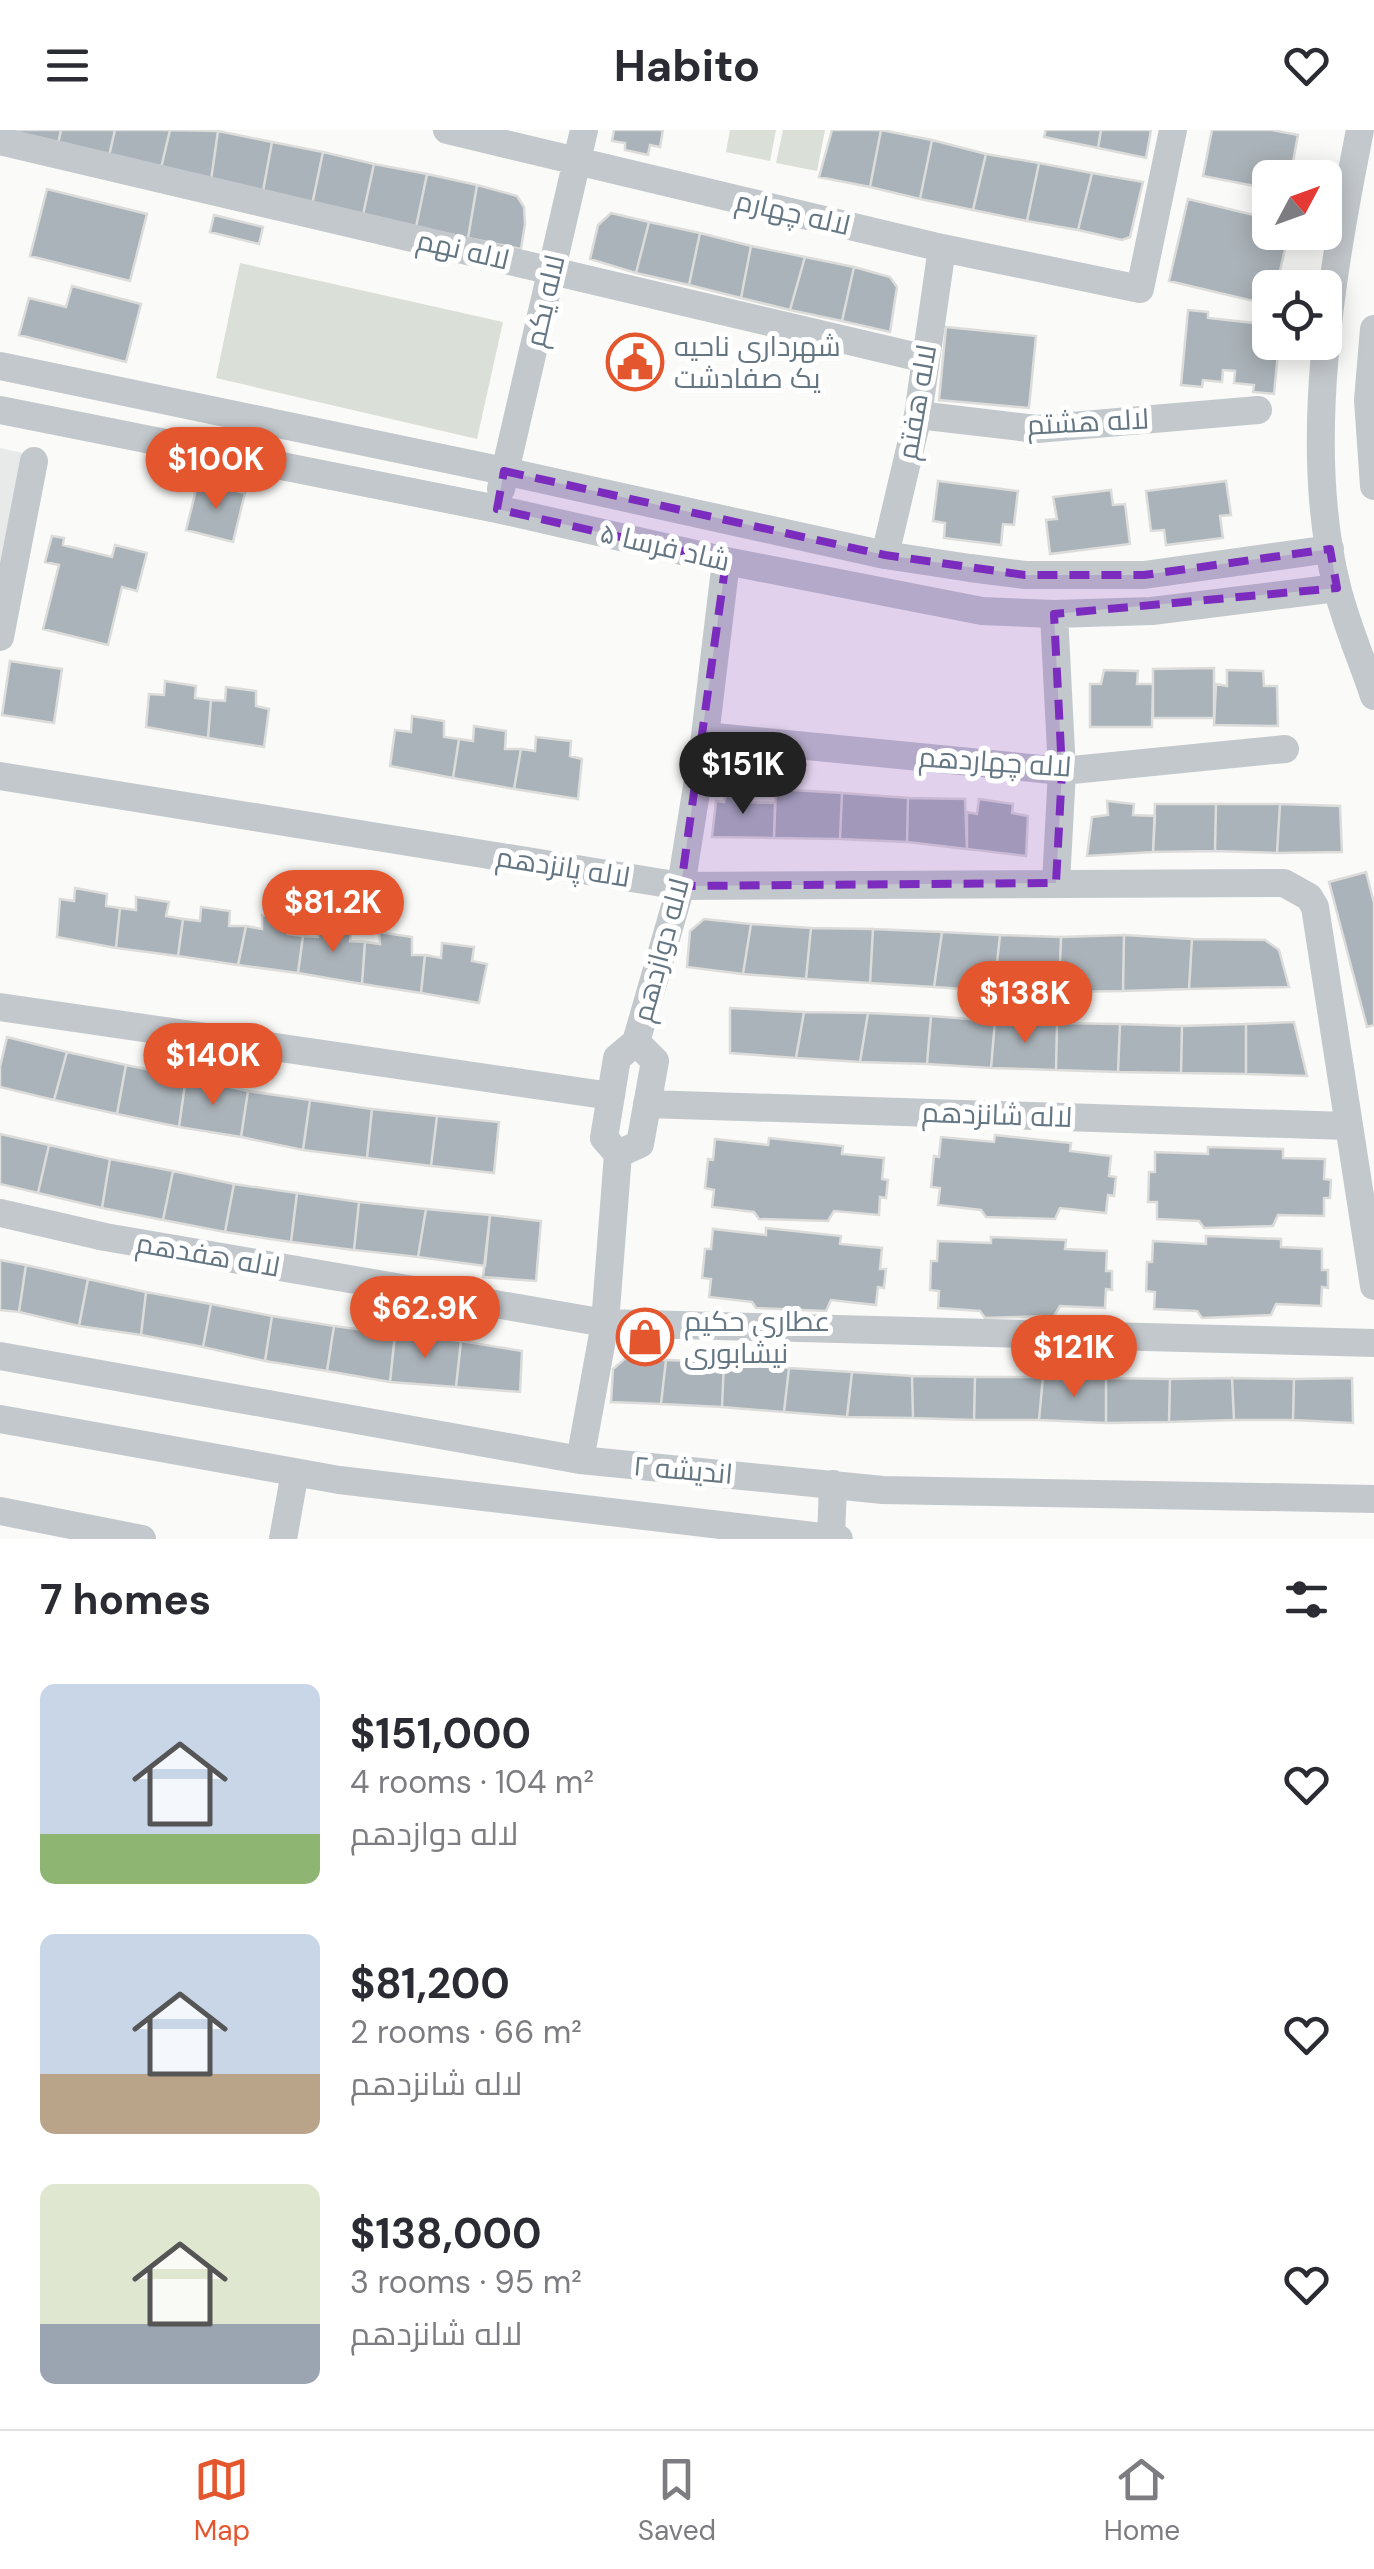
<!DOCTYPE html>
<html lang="en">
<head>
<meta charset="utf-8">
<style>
  body { margin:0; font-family:"DM Sans",Cairo,sans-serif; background:#f7f7f7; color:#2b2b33; height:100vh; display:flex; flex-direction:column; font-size:38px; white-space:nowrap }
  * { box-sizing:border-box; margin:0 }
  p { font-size:32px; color:#7c7c81 }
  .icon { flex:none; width:55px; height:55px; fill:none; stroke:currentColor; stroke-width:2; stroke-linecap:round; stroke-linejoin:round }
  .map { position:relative; height:1409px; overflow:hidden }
  .drawer { display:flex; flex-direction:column; background:#fff; flex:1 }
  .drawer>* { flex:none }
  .needle { width:65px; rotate:49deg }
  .controls { position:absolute; left:1252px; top:30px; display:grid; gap:20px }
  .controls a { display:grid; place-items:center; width:90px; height:90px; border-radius:15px; background:#fff; box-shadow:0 5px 25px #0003; font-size:50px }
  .price { position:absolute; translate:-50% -85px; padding:0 22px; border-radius:35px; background:#e4572e; color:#fff; font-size:32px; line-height:65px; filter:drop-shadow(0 2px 5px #0008) }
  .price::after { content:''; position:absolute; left:50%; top:60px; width:30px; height:22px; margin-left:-15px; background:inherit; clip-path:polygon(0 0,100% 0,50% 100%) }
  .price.selected { background:#222; color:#fff }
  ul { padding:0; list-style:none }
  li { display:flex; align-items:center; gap:30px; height:250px; padding:0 40px }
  li span { display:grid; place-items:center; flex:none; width:280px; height:200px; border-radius:15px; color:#555 }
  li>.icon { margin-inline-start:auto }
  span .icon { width:120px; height:120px; fill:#fffc; stroke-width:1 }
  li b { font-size:42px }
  h2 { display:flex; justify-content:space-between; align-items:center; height:120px; padding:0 40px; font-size:42px }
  header { display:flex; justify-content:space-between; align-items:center; height:130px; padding:0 40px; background:#fff; font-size:45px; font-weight:700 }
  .menu { display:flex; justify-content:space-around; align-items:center; height:140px; border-top:2px solid #e1e1e2; background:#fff; font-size:28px; color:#7c7c81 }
  .menu a { display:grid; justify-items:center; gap:5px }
  .menu .selected { color:#e4572e }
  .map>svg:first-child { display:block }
  .built { fill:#e8e9e9 }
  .green { fill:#dadfd7 }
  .building { fill:#aab3b9; stroke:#dcdcda; stroke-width:2.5 }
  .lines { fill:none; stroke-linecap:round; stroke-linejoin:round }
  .minor { stroke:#c3c8cc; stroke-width:28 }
  .marked { fill:#7b2cbf; fill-opacity:0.2; stroke:#7b2cbf; stroke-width:8; stroke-dasharray:20 12; stroke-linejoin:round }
  .labels { text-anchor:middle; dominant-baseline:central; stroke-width:10; stroke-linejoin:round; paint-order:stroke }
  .street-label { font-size:28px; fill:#657683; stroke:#fff }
  .poi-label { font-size:28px; fill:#657683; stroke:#fff; text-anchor:start }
</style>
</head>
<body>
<header><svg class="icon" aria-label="menu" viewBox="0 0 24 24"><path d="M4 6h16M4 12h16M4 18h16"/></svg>Habito<svg class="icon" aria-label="heart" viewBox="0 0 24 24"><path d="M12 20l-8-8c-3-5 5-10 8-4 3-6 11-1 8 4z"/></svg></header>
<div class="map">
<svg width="1374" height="1409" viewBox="0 0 1374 1409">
  <rect width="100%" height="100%" fill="#fafaf8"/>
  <path class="built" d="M0,318l27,6 -27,120z"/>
  <path class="green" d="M730,0h46l-6,31 -44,-9z
    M783,0h42l-8,41 -41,-8z
    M240,133l263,59 -26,117 -261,-61z"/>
  <path class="building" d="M8,0h53l-3,14z
    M61,0h54l-6,26 -51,-12z
    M115,0h55l-9,38 -52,-12z
    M170,0l48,1 -7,49 -50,-12z
    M614,0h49l-3,17 -10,-2 -2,10 -23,-5v-7l-13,-2z
    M832,0h49l-11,57 -51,-10z
    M881,0l51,10 -12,59 -50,-12z
    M1046,0h55l-3,18 -54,-11z
    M1101,0h50l-5,28 -48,-10z
    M1212,0h60l26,5 -8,43h-20v11l-67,-13z
    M218,1l54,11 -9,49 -52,-11z
    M932,10l54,14 -13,56 -53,-11z
    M272,12l51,10 -11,53 -49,-14z
    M323,22l51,12 -11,51 -51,-10z
    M986,24l53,9 -12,58 -54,-11z
    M1039,33l53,10 -14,57 -51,-9z
    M374,34l53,10 -11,53 -53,-12z
    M1092,43l51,9 -13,55 -8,3 -44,-10z
    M427,44l50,11 -9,53 -52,-11z
    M477,55l40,11 7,11 1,17 -4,25 -53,-11z
    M47,59l100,25 -17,67 -100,-25z
    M1188,69l82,20v13h19l-13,56h-6v17l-101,-24z
    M611,83l38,9 -13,51 -46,-14 8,-34z
    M214,85l49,12 -4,17 -49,-12z
    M649,92l51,11 -11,52 -53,-12z
    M700,103l51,13 -10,52 -52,-13z
    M751,116l54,11 -15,53 -49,-12z
    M805,127l49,10 -12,54 -52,-11z
    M854,137l36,10 7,10 -7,45 -48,-11z
    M72,156l69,18 -15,58 -107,-27 10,-37 37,9z
    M1188,180l20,2v6l47,5 1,-10 14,2v27h9l-5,52 -21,-2 1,-7 -20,-2 1,-12 -12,-1 -1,12 -19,-2 -1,7 -21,-2z
    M946,197l90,9 -7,72 -90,-8z
    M938,351l80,10 -4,34 -11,-1 -2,21 -57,-7 1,-15 -12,-2z
    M1226,351l5,34 -11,1 3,22 -57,7 -2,-15 -13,1 -5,-40z
    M198,352l47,11 -12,49 -47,-12z
    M1111,360l2,15 12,-1 5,40 -80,10 -4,-34 11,-1 -4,-22z
    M52,406l12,2 -1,7 49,12 3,-12 32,8 -10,38 -15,-4 -14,58 -65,-16 16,-64 -14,-3z
    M10,531l52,8 -8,54 -52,-8z
    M1214,538v50h-61v-49z
    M1104,540l34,1 -1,13h16l-1,43h-62v-43h11z
    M1227,540l36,1 1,15h13l1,40 -64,-1 2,-41 11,2z
    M165,551l31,5 -1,12 16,2 -3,38 -62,-11 3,-33 15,1z
    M226,557l30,4v15l13,3 -5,38 -56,-9 3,-38 14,1z
    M412,586l32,5v16l15,2 -6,39 -63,-12 5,-36 16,2z
    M474,596l32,5 -1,18h16l-7,40 -61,-11 6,-39 14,2z
    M536,607l35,4 -1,15 12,3 -4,40 -64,-10 7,-40 14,2z
    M727,658l19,1 -2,13 31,1 -1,35 -62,-1 4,-36 8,1z
    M776,659l66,4 -2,46 -66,-1z
    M842,663l66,5 -1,44 -67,-3z
    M908,668l57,1 2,50 -60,-7z
    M979,669l34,5 -1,9 16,3 -2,40 -59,-7v-37l10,2z
    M1107,671l27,3 -1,11 22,1 -2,36 -66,4 5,-39 16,-2z
    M1155,674h61l-1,47 -62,1z
    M1216,674h64l-3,49 -62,-2z
    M1280,674l60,2 2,46 -65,1z
    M1366,742l8,31v122l-7,2 -38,-145z
    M75,758l32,6 -1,12 14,2 -4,40 -59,-11 3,-38 14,2z
    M136,767l33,5 -3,14 17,3 -5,37 -62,-8 4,-40 16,2z
    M201,777l29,4 -1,15h17l-8,39 -60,-9 5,-37 17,2z
    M262,785l28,4 -2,15 15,2 -5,37 -60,-8 8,-39 16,3z
    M704,789l47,5 -8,50 -56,-7 3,-36z
    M318,792l34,6 -2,13 15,1 -3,42 -64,-11 5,-37 15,1z
    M751,794l60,4 -5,51 -63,-5z
    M811,798l62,1 -3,54 -64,-4z
    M873,799l69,3 -8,55 -64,-4z
    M379,802l33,5v18h13l-4,38 -59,-9 3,-42 15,2z
    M942,802l58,3 -6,56 -60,-4z
    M1000,805l61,2 -2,55 -65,-1z
    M1124,805l-1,56 -64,1 2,-55z
    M1124,805l68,4 -3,50 -66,2z
    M1192,809l73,1 14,10 10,37 -100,2z
    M442,813l32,4 -2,14 15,3 -8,39 -58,-10 4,-38 16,3z
    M730,878l74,4 -8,46 -66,-5z
    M804,882l64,1 -8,49 -64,-4z
    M868,883l63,3 -4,48 -67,-2z
    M931,886l64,5 -4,47 -64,-4z
    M995,891l62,2 -1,47 -65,-2z
    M1294,892l13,54 -61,-2v-50z
    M1057,893l63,1 -2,48 -62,-2z
    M1120,894l62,2 -1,47 -63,-1z
    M1246,894v50l-65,-1 1,-47z
    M7,907l60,15 -13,48 -54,-13v-20z
    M67,922l59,13 -9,49 -63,-14z
    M126,935l60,12 -7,50 -62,-13z
    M186,947l62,14 -7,46 -62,-10z
    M248,961l62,9 -7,50 -62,-13z
    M310,970l62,9 -5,49 -64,-8z
    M372,979l65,7 -6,50 -64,-8z
    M437,986l62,6 -5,51 -63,-7z
    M0,1004l49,11 -11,48 -38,-9z
    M995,1005l76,8 -1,8 41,5 -2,20 7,1 -2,19 -6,-1 -2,18 -46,-5 -5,11 -69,-2 -5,-7 -43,-5 2,-17 -9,-1 3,-31 5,1 2,-20 53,5z
    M769,1008l74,8 -1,8 42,4 -2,21 6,1 -2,18 -6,-1 -1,18 -45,-4 -6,10 -69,-2 -5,-7 -42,-5 2,-17 -9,-2 3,-29 5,1 2,-21 53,6z
    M49,1015l61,14 -8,49 -64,-15z
    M1208,1017l75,2v9l42,1 -1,20 7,1 -1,18h-6v18l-46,-1 -5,11 -69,2 -5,-7 -42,-2v-17h-9l1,-30h6v-20l53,2z
    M110,1029l63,12 -10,49 -61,-12z
    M173,1041l61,13 -9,48 -62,-12z
    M234,1054l63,9 -6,49 -66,-10z
    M297,1063l62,9 -5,48 -63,-8z
    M359,1072l67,7 -8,48 -64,-7z
    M426,1079l64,6 -5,51 -67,-9z
    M490,1085l51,6 -5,60 -53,-4z
    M766,1098l75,8 -1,8 42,4 -2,21h6l-2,19 -6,-1 -2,18 -45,-5 -5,11 -70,-3 -4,-6 -43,-5 2,-18 -9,-1 3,-29h6l2,-20 53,6z
    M1206,1106l75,3v8l41,2v21h6v18l-6,-1 -1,19 -45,-2 -5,11 -69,3 -5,-7 -43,-2 1,-17 -9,-1 1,-29h5l1,-21 53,3z
    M991,1107l75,3 -1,9 42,2 -1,20h6v19l-6,-1 -1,19 -45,-2 -6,10 -69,2 -5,-7 -42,-3 1,-17 -9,-1 1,-29h6l1,-20 53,2z
    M0,1130l26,5 -7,47 -19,-2z
    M26,1135l62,14 -9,47 -60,-14z
    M88,1149l58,13 -5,43 -62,-9z
    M146,1162l65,12 -8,43 -62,-12z
    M211,1174l61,12 -7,45 -62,-14z
    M272,1186l62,10 -7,45 -62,-10z
    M334,1196l61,8 -5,48 -63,-11z
    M395,1204l66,7 -5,46 -66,-5z
    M461,1211l61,10 -2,41 -64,-5z
    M629,1225l37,5 -5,44 -50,-2 2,-33z
    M666,1230l58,2 -2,45 -61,-3z
    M724,1232l65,6 -5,44 -62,-5z
    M789,1238l63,4 -5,45 -63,-5z
    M852,1242l60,4 1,42 -66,-1z
    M912,1246l63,1 -1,43 -61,-2z
    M975,1247h68l-4,43h-65z
    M1043,1247l63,1v45l-67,-3z
    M1106,1248l64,1 -1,43 -63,1z
    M1232,1248l2,42 -65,2 1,-43z
    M1232,1248l62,1 -1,41h-59z
    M1352,1248l1,45 -60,-3 1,-41z"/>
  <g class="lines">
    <path class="minor" d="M447,0l495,118 198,41 33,-159
      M1360,0c-28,141 -59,315 -23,457 9,37 25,73 37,109
      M0,11l926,218
      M1374,199l-6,71 6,86
      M0,236l504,105 381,84 85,13 55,7h119l186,-26
      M0,280l497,99 229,52 256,50 72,3 98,-3 185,-23
      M918,285l119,14 221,-19
      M501,359l83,-359
      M885,425l33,-140 24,-167
      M1054,484l8,157 -6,112
      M0,507l34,-176
      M705,606l357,35 223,-22
      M0,646l681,110 603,-3 25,14 6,10 59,379
      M0,877l611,89
      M636,912l45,-156 24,-150 21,-175
      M636,912l19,19 -15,83 -22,10 -14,-16 13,-80z
      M647,974l700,22
      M0,1083l105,24 500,86 769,20
      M0,1226l580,104 303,30 491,9
      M0,1289l339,61 500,59
      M580,1330l25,-137 13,-169
      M0,1381l142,28
      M283,1409l12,-67
      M831,1409l2,-55"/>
  </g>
  <path class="marked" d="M504,341l381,84 140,20h119l186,-26 7,39 -283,26 8,157 -6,112 -375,3 45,-325 -229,-52z"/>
  <defs>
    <g id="civic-ring" transform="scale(2.875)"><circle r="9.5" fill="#fff" stroke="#e4572e" stroke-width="1.5"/><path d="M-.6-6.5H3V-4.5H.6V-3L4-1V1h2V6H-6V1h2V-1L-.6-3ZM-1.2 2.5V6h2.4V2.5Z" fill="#e4572e"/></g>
    <g id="shop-ring" transform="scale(2.875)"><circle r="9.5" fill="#fff" stroke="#e4572e" stroke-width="1.5"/><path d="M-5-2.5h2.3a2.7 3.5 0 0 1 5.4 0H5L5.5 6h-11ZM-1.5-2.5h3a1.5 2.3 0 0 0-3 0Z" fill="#e4572e"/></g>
  </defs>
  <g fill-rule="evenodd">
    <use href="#civic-ring" x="635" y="232"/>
    <use href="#shop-ring" x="645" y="1207"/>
  </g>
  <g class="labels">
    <g class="street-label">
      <text transform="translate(793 83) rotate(13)">لاله چهارم</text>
      <text transform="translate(463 120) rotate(13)">لاله نهم</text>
      <text transform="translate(545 171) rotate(-77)">لاله یکم</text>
      <text transform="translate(917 272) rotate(-80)">لاله هفتم</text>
      <text transform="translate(1088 292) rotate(-3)">لاله هشتم</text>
      <text transform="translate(665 417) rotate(13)">شاد فرسا ۵</text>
      <text transform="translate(995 632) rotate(4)">لاله چهاردهم</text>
      <text transform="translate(563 737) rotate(9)">لاله پانزدهم</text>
      <text transform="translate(661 820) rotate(-75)">لاله دوازدهم</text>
      <text transform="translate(997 985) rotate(2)">لاله شانزدهم</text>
      <text transform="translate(208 1125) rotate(10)">لاله هفدهم</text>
      <text transform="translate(683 1340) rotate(5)">اندیشه ۲</text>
    </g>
    <g class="poi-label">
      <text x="674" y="216">شهرداری ناحیه<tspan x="674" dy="32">یک صفادشت</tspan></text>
      <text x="684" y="1191">عطاری حکیم<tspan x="684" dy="32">نیشابوری</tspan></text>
    </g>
  </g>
</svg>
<div class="controls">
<a><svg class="needle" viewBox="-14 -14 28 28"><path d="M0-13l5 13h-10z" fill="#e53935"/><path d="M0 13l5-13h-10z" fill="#7c7c81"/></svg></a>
<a><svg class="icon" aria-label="locate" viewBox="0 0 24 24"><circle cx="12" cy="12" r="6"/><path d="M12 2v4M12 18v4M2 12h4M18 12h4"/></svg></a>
</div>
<b class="price" style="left:216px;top:382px">$100K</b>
<b class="price selected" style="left:743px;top:687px">$151K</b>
<b class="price" style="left:333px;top:825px">$81.2K</b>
<b class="price" style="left:1025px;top:916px">$138K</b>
<b class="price" style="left:213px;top:978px">$140K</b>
<b class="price" style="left:425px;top:1231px">$62.9K</b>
<b class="price" style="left:1074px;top:1270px">$121K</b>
</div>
<section class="drawer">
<h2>7 homes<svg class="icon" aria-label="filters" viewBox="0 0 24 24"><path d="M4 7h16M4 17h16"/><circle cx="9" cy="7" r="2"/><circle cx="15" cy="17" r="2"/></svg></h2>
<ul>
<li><span style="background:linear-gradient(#c9d6e8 75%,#8fb573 0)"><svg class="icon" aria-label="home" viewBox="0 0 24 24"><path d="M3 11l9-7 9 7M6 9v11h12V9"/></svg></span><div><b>$151,000</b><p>4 rooms · 104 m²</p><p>لاله دوازدهم</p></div><svg class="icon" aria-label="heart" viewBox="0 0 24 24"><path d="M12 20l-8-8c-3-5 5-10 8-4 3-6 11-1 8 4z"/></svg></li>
<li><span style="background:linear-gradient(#c9d6e8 70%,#b9a48a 0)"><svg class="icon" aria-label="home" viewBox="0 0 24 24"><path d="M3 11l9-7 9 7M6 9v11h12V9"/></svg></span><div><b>$81,200</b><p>2 rooms · 66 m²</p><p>لاله شانزدهم</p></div><svg class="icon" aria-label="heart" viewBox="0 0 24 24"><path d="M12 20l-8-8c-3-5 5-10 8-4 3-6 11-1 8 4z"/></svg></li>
<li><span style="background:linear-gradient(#dfe7d0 70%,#9aa5b1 0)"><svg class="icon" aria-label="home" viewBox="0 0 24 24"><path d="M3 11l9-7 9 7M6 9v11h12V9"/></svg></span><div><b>$138,000</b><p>3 rooms · 95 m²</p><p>لاله شانزدهم</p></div><svg class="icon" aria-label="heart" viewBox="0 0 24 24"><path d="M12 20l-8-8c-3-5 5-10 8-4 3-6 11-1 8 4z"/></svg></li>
</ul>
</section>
<nav class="menu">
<a class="selected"><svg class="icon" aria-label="map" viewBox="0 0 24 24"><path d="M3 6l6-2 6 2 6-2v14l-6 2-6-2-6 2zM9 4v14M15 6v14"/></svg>Map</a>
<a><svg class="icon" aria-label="saved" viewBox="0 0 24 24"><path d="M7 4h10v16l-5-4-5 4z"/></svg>Saved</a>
<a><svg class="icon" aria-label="home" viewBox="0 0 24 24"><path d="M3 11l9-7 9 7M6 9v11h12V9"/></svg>Home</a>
</nav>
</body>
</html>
